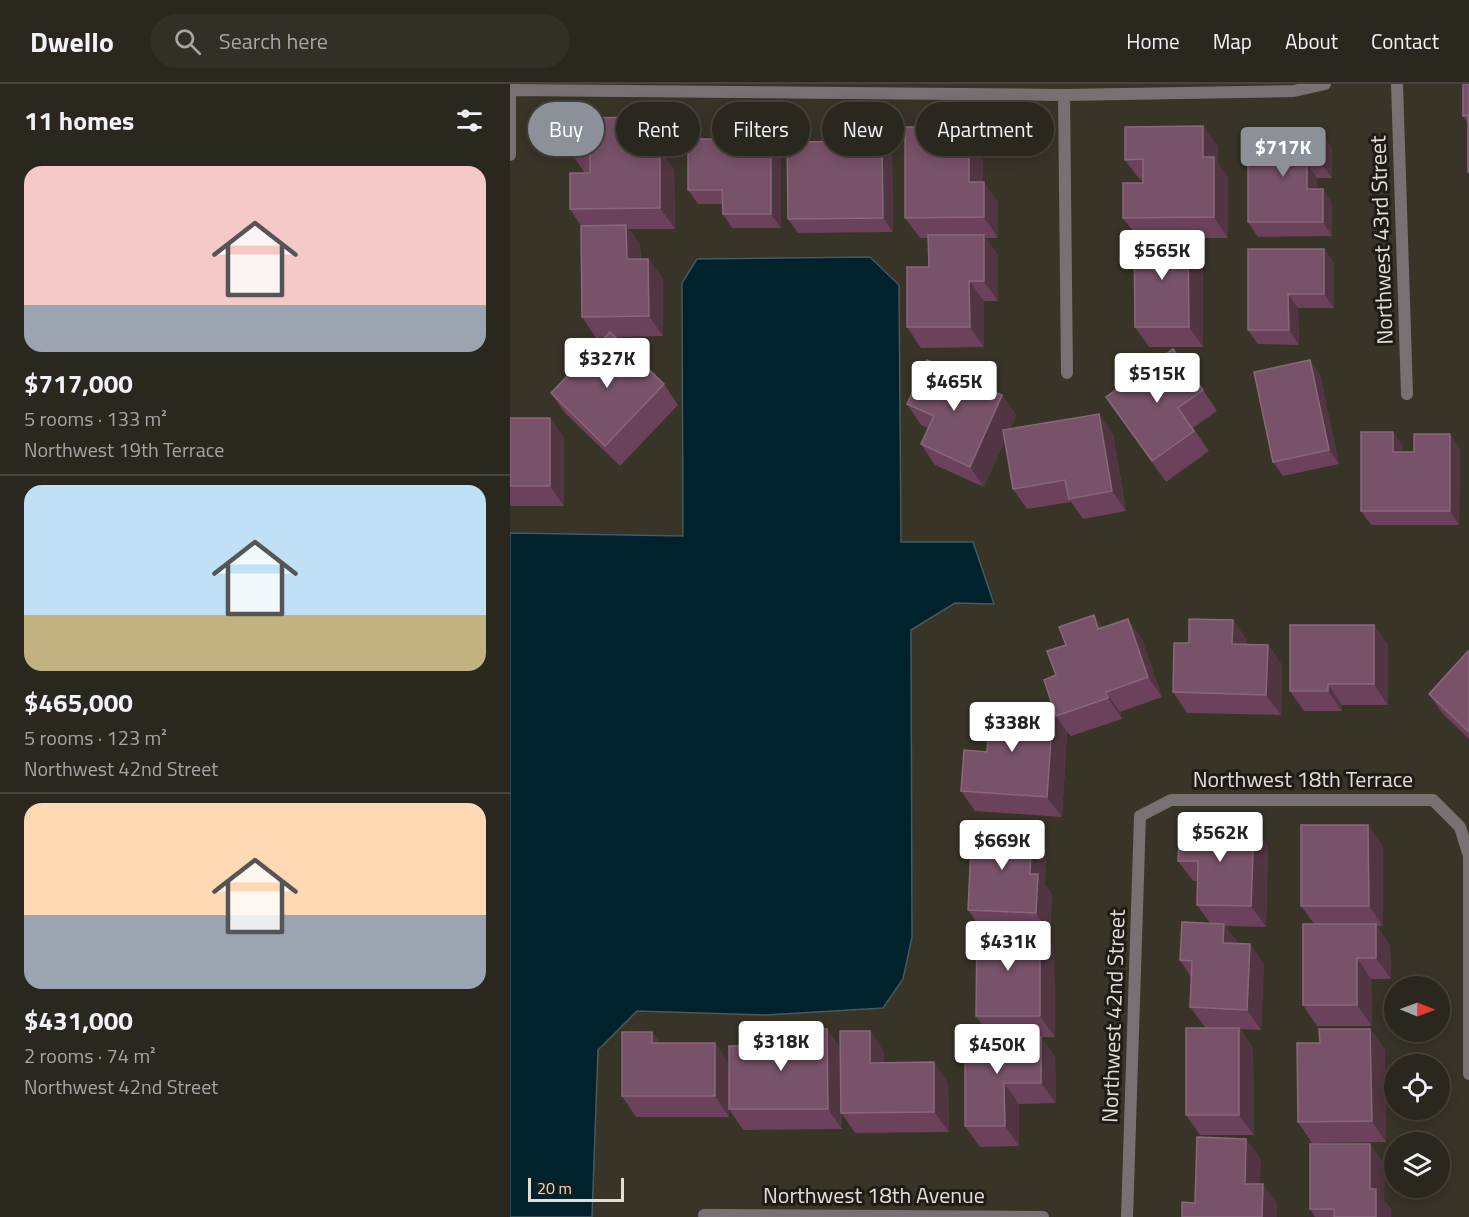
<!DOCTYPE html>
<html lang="en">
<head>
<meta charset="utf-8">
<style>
  body { margin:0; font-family:"Titillium Web",sans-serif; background:#322f27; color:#f1f3f6; height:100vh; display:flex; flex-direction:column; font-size:22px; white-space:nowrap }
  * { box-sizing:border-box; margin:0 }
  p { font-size:20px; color:#a5a5a4 }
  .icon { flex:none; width:33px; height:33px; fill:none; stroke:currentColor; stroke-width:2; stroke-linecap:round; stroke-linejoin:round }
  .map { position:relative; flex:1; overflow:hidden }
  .drawer { display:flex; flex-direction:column; background:#2a271e; width:510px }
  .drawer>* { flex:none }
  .guide { position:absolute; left:18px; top:18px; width:570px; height:54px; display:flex; gap:12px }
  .needle { width:39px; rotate:91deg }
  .tools { position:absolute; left:874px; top:892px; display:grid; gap:12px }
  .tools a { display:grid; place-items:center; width:66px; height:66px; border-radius:50%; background:#2a271e; box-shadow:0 3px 15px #0003,0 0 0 2px #46443c; font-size:30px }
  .scale { position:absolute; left:18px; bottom:15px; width:96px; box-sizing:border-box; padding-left:6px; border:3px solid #e1ded6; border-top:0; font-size:16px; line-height:21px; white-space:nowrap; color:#e1ded6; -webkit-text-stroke:4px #1e1c16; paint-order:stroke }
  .price { position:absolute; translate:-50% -51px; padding:0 14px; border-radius:6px; background:#fff; color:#222; font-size:20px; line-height:39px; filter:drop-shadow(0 2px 3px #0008) }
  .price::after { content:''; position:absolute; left:50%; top:36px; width:18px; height:14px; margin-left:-9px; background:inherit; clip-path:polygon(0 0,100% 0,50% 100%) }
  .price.on { background:#8c9099; color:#fff }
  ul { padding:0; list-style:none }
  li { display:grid; align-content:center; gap:12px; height:318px; padding:0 24px }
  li+li { border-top:2px solid #46443c }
  li span { display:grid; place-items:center; height:186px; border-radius:18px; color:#555 }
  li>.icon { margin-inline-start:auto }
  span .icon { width:108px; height:108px; fill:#fffc; stroke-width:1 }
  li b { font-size:26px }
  h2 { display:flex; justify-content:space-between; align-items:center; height:72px; padding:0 24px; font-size:26px }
  .pill { padding:0 21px; border-radius:27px; background:#2a271e; box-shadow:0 3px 15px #0003,0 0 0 2px #46443c; font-size:21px; line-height:54px }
  .pill.on { background:#8c9099; color:#fff }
  header { display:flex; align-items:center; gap:36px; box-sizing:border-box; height:84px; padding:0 30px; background:#2a271e; border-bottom:2px solid #46443c }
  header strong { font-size:28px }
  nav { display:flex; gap:33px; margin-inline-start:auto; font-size:21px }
  .search { width:420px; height:54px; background:#322f27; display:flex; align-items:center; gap:15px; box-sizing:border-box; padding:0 21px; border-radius:33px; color:#a5a5a4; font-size:22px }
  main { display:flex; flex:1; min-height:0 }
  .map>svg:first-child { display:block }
  .water { fill:#00222c; stroke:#445a5f; stroke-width:1.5 }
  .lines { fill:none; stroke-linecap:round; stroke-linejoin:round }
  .minor { stroke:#787172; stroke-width:12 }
  .wall { fill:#6b415c }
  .shaded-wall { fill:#513542 }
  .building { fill:#785269; stroke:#88687a; stroke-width:1.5 }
  .labels { text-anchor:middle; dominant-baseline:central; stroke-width:6; stroke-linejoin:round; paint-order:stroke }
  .street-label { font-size:22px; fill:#e1ded6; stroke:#1e1c16 }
</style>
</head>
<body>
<header>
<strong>Dwello</strong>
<div class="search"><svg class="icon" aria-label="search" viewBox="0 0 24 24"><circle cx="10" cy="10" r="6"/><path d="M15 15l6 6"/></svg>Search here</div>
<nav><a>Home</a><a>Map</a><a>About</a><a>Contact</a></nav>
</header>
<main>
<section class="drawer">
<h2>11 homes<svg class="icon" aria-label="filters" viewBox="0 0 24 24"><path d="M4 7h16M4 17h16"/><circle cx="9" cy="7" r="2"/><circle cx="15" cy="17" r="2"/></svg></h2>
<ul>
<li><span style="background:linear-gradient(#f6c9c9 75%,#9aa5b1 0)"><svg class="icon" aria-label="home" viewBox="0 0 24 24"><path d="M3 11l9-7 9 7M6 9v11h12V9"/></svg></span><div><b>$717,000</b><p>5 rooms · 133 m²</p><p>Northwest 19th Terrace</p></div></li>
<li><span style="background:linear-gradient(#bfe0f5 70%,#c2b280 0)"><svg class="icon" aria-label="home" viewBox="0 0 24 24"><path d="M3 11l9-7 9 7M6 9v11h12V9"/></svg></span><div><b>$465,000</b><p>5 rooms · 123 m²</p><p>Northwest 42nd Street</p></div></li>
<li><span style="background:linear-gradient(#ffd9b3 60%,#9aa5b1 0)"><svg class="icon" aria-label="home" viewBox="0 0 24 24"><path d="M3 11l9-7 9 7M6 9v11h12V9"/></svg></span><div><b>$431,000</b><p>2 rooms · 74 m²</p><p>Northwest 42nd Street</p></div></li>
</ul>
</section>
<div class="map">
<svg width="959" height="1133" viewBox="0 0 959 1133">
  <rect width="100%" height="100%" fill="#383428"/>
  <path class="water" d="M360,173l29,28 2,257h72l21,62 -39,-1 -44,27 1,307 -9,42 -20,29 -117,7 -129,-4 -39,39 -6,167h-82v-684l173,3 -1,-253 15,-24z"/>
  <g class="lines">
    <path class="minor" d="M887,0l10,310
      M0,6l554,5 230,-4 31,-7
      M554,11l3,278
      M0,71v-65
      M194,1131l339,2
      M617,1133l13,-401 31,-16h262l27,27 9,29v218"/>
  </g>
  <path class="wall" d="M959,0v89l-1,-50 -5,-7z
    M812,50l10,14v30h-15v11l15,14v33l-74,1 -10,-15z
    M152,54l1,16 11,16 1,59h-46l11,16 1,14h7l15,20v57l-47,1 48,47 14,21 -58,61 -55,-53 -14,-20 53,-56 -8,1 -14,-21 -1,-91 -11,-17 20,-36v-1h-6l-14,-21z
    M261,55l10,14v75h-49l-9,-14v-10h-25l-10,-14z
    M372,57l10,15 1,76 -95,1 -10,-14z
    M708,62v17l10,14v61h-38l13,17v92h-54l-14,-20 1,-92 -13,-17 20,-35v-3h-3l-15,-20z
    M473,64v34l15,20v36h-12l12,17v46h-14v46l-63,1 -14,-21 22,-60 -1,-29h-8l-15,-20z
    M814,165l10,14v45h-36l1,37 -41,-1 -10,-14z
    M800,276l10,15 19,89 -56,12 -10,-14z
    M693,306l14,21 -24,17 16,23 -43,31 -60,-85z
    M492,311l14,20 -6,14 103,5 13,77 -43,8 -12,-17 -44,7 -14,-20 -8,-49 -21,47 -49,-22 -14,-21 7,-16 -7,-3 -14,-21z
    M0,334h40l14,20v68h-54z
    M893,362v6h11l46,-4 -1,77h-88l-10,-14z
    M584,531l8,12 40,12 20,58 -42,15 2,7 -51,17 -4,-4 -5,85 -87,-6 -14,-20 26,-39 66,-44 3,-33z
    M723,536l14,20v4l21,1 14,20 -1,50 -94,-2 -14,-21 16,-49z
    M864,541l14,20v60h-46v6h-38l-14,-20z
    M959,568v87l-26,-25 -14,-20z
    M744,743l14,20 -2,80 -41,-1 13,17 12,1 14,20 -3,66 -21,-1 13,19 1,87h-54l-14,-20 19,-88 -15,-20 1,-30 -11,-17 30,-37 -13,-18 1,-24h-5l-15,-20z
    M873,761v81h-6l13,19 1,34h-20l1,47h-55l-14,-21 11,-81 -13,-18z
    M536,766l-1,35 7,10 -2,38h-6l10,15 1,89h-14l14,20 1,46 -37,1v42l-39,1 -15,-21 26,-89 -15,-21 4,-89 -12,-17z
    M317,945l13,19 30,-17 14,21v11l64,20 1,49 -94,1 -13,-19v15l-99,1 -14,-21v8h-93l-14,-21 30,-64 8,11h55l14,21 40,-18z
    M860,945l15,20 1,93 -74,1 -14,-21 22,-79z
    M875,1080l-1,36 7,9v8h-76l-5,-8z"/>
  <path class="shaded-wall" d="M138,33l14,21 1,16 11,16 1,59 -15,-21 -11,-58z
    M693,42l15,20v17l10,14v61l-14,-21 -11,-60z
    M459,43l14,21v54l-14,-20z
    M812,50l10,14v30l-10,-14z
    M261,55l10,14v75l-10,-14z
    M372,57l10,15 1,76 -10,-14z
    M797,80l10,14v25l-10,-14z
    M474,98l14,20v36l-14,-21z
    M813,105l9,14v33l-9,-14z
    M116,141l14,20 1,34 -14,-20z
    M474,151l14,20v46l-14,-20z
    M678,151l15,20v92l-14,-20z
    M814,165l10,14v45l-10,-14z
    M138,175l15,20v57l-14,-20z
    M459,197l15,20v46l-14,-20z
    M778,210l10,14 1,37 -10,-15z
    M800,276l10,15 19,89 -10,-14z
    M492,311l14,20 -32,72 -14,-20z
    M589,330l14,20 13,77 -14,-20z
    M40,334l14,20v68l-14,-20z
    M883,348l10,14v20l-10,-14z
    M940,350l10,14 -1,77 -9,-14z
    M584,531l14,21 -10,-7z
    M618,535l14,20 20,58 -14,-20z
    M723,536l14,20 -1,24 -14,-20z
    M864,541l14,20v60l-14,-21z
    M758,561l14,20 -1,50 -15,-20z
    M818,600l14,21v6l-14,-20z
    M596,608l14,20 2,7 -14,-21z
    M543,624l3,8 11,16 -5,85 -15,-20z
    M858,741l15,20v81l-14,-20z
    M744,743l14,20 -2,80 -15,-21z
    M522,745l14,21 -1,35 7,10 -2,38 -14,-20 -6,-39z
    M714,840l14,20 -15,-1z
    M866,840l14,21 1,34 -15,-21z
    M530,843l14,21 1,89 -15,-21z
    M740,860l14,20 -3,66 -14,-20z
    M847,874l14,21 1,47 -15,-21z
    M729,944l14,20 1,87 -15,-20z
    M317,945l15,21 -1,63 1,1v15l-14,-20z
    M860,945l15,20 1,93 -14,-21z
    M360,947l14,21 1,31 -15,-20z
    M142,948l15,21 -15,-10z
    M531,953l14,20 1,46 -15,-20z
    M205,959l14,21v53l-14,-21z
    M424,978l14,21 1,49 -15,-20z
    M494,999l15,21v42l-14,-20z
    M736,1055l15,20 -2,45 -14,-20z
    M860,1060l15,20 -1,36 7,9v8h-15l-6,-28z
    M753,1100l14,20v13h-15z"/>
  <path class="building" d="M953,0h6v88h-1v-57l-5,1z
    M138,33l1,33h11v58l-90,1v-36h20v-22h-20l-1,-33z
    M693,42v31h11v60l-91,1v-35h20v-24l-18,1v-33z
    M395,43h64v55h15v35l-79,1z
    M738,50h74v30h-15v25h16v33h-75z
    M178,55h83v75h-48l-1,-24h-34z
    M372,57l1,77 -95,1 -1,-77z
    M116,141l1,34h21l1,57 -67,1 -1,-91z
    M418,151h56v46h-15l1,46h-63v-60h22z
    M624,151h54l1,92h-54z
    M738,165h76v45h-36l1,36h-41z
    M100,248l54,52 -59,62 -54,-53z
    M663,265l30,41 -25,18 16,23 -42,30 -46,-64z
    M417,276l75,35 -32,72 -49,-23 13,-28 -27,-12z
    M800,276l19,90 -56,12 -19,-90z
    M589,330l13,77 -43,8 -4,-19 -52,9 -10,-59z
    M0,334h40v68h-40z
    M851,348h32v20h21v-18h36v77h-89z
    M584,531l4,14 30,-10 20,58 -42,15 2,6 -52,18 -12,-36 12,-5 -9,-24 19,-6 -7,-18z
    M679,535l44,1 -1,24 36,1 -2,50 -93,-3 1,-49h15z
    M780,541h84v59h-46v7h-38z
    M958,567l1,1v80l-40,-38z
    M480,620l63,4 -6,89 -86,-6 3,-41 23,2z
    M670,741l74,2 -3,79 -54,-1 1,-44h-20z
    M791,741h67l1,81h-68z
    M462,742l60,3 -2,45h8l-2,39 -68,-3z
    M672,838l42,2 -1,19 27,1 -3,66 -57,-3 2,-46 -12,-1z
    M793,840h73v34h-19v47h-54z
    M467,843h63v89h-64z
    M676,944h53v87h-53z
    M259,945h58l1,80h-99v-63h40z
    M809,945h51l2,92 -74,1 -1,-79h23z
    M330,947h30v32l64,-1v50l-93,1z
    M112,948h30v11h63v53h-93z
    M455,953h76v46h-37l1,43h-40z
    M687,1053l49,2 -1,45h18l-1,33h-80v-15l13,1z
    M800,1060h60v45h6v28h-42v-8h-24z"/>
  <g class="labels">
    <g class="street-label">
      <text transform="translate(871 156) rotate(-92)">Northwest 43rd Street</text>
      <text x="793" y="695">Northwest 18th Terrace</text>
      <text transform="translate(603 932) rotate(-88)">Northwest 42nd Street</text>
      <text x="364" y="1111">Northwest 18th Avenue</text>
    </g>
  </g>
</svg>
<div class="tools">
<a><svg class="needle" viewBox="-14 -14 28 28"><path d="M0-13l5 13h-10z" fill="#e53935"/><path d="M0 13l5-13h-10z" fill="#a5a5a4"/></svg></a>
<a><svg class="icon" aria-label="locate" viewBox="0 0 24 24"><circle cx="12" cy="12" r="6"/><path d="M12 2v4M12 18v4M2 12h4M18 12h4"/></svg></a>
<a><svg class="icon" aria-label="layers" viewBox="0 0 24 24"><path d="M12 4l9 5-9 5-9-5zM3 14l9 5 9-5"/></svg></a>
</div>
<div class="scale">20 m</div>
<b class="price on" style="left:773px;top:94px">$717K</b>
<b class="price" style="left:652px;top:197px">$565K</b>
<b class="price" style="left:97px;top:305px">$327K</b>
<b class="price" style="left:647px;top:320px">$515K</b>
<b class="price" style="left:444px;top:328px">$465K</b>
<b class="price" style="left:502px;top:669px">$338K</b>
<b class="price" style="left:710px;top:779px">$562K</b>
<b class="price" style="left:492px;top:787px">$669K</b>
<b class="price" style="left:498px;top:888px">$431K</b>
<b class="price" style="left:271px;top:988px">$318K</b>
<b class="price" style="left:487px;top:991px">$450K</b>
<div class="guide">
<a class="pill on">Buy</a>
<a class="pill">Rent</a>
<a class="pill">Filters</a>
<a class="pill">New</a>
<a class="pill">Apartment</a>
</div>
</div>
</main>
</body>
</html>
